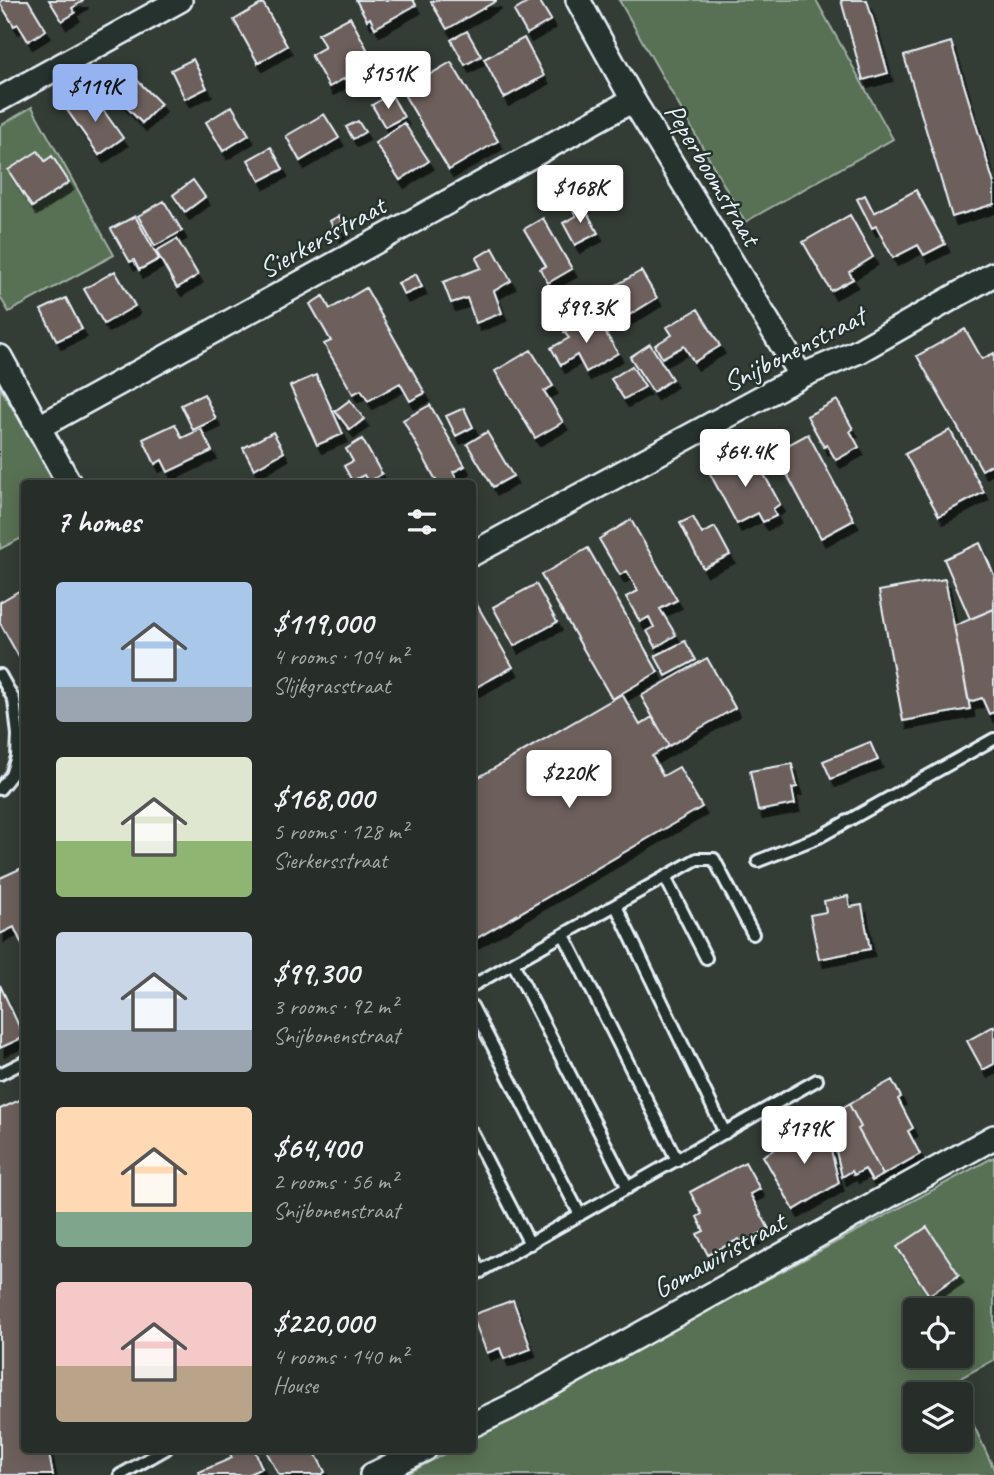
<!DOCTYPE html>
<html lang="en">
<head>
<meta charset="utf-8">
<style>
  body { margin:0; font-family:Caveat,sans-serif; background:#2f3530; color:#f1f3f6; height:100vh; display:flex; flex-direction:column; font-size:26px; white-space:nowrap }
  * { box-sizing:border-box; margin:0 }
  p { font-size:23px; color:#a4a8a8 }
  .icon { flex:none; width:38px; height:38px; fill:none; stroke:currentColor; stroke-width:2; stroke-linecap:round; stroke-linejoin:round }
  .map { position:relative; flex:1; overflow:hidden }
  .details { position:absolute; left:21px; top:480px; width:455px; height:973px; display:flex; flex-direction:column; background:#272d28; border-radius:7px; box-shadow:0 4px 18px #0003,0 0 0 2px #434945 }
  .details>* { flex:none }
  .buttons { position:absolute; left:903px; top:1298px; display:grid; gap:14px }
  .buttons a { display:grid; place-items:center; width:70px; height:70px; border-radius:7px; background:#272d28; box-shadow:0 4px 18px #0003,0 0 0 2px #434945; font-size:35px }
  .price { position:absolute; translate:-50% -60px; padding:0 16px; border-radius:7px; background:#fff; color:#222; font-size:23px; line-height:46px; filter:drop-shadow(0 2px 4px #0008) }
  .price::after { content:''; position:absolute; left:50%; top:42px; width:21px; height:16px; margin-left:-10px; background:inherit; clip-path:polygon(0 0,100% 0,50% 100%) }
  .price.current { background:#95b2f1; color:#111 }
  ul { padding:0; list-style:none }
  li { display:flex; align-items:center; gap:21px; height:175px; padding:0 35px }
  li span { display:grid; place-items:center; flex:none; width:196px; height:140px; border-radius:7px; color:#555 }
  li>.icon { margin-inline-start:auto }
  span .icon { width:84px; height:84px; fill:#fffc; stroke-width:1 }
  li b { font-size:30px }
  h2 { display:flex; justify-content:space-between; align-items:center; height:84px; padding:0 35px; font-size:30px }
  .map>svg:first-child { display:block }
  .green { fill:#586f53; stroke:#a0b0a6; stroke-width:2; fill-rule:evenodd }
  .building { fill:#6d605c; stroke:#e8f1f8; stroke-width:2; filter:url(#shadow) }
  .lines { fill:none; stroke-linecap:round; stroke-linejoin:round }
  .service-casing { stroke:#e8f1f8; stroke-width:16 }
  .minor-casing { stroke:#e8f1f8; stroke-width:28 }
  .service { stroke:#26332d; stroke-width:10 }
  .minor { stroke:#26332d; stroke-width:23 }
  .labels { text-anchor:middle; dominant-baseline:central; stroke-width:5; stroke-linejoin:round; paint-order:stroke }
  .street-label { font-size:28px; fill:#e8f1f8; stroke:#26332d }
</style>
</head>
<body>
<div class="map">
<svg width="994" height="1475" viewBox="0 0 994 1475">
  <defs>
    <filter id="shadow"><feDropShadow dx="4.5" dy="8" stdDeviation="0" flood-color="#0009"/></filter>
  </defs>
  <rect width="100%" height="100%" fill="#343c36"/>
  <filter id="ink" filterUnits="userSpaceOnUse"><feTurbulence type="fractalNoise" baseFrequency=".0143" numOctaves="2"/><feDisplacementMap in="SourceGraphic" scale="14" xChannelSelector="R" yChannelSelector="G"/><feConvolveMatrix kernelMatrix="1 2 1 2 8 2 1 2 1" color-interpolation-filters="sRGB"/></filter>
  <g filter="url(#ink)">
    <path class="green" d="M619,0h197l77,139 -148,83z
      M32,107l82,148 -105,57 -9,-15v-171z
      M0,387l56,96h-32v54l-24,12z
      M994,1157v203l-41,22 6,13h-44v45h46v-42l33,71v6h-589l48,-26h19l1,-11zM915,1311h46v45h-46z"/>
    <path class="building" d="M2,0h26l18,30 -18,11 -10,-17 -4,2 -14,-23z
      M49,0h34v1l-11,7 3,5 -13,8z
      M356,0h57l3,5 -41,23 -5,-10 -3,2z
      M436,0h60v1l-49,28 -16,-27z
      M532,0h7l12,20 -24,14 -13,-23z
      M841,0h26l21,73 -25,7z
      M263,3l24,43 -29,17 -24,-43z
      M350,17l24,45 -45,25 -18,-32 14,-8 -7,-13z
      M467,31l14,25 -16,9 -14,-25z
      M524,38l20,38 -40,22 -20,-39z
      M951,42l43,142v20l-42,13 -48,-161z
      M193,59l14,29 -22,11 -14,-29z
      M451,62l47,79 -49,29 -47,-79z
      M131,74l30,30 -19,19 -30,-31z
      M91,93l32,45 -24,17 -32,-45z
      M391,94l13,23 -19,10 -13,-22z
      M232,106l17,29 -26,16 -17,-29z
      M324,114l15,24 -39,23 -14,-25z
      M358,121l7,11 -12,7 -7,-12z
      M404,123l25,38 -29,19 -25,-37z
      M271,147l12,22 -23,12 -12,-21z
      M38,151l7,10 7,-5 17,26 -37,25 -24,-37z
      M193,180l12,17 -20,15 -12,-17z
      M916,190l29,54 -21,11 -6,-10 -25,13 -17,-32 -4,2 -15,-29 8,-4 9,18z
      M164,201l18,30 -27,15 -17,-30z
      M581,201l17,32 -23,12 -12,-22 13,-7 -5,-10z
      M850,215l23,42 -24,15 4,7 -22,12 -28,-49z
      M135,216l24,43 -20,11 -5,-10 -4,2 -19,-33z
      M339,216l6,12 -9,5 -6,-12z
      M543,218l29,51 -24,14 -8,-14 6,-3 -22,-37z
      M177,239l21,36 -21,13 -21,-37z
      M493,248l18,33 -17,10 8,22 -26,10 -9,-25 -16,5 -8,-21 38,-14 -5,-10z
      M115,271l20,35 -31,18 -20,-35z
      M641,271l16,27 -36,22 -17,-28z
      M416,274l6,13 -18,8 -6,-12z
      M366,288l59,105 -15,8 -10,-18 -32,18 -7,-11 -8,4 -29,-50 7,-3 -21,-37 13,-8 7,13z
      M66,298l16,31 -25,12 -16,-31z
      M698,309l22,37 -26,16 -10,-16 -22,12 -7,-13 17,-10 -5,-8z
      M594,314l24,39 -32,19 -9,-17 -16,10 -10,-17 18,-10 -5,-6z
      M965,329l17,30 12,-6v110l-12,7 -65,-114z
      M650,344l22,35 -19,13 -23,-35z
      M531,350l22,36 -9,5 19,31 -28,16 -40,-67z
      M632,366l13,21 -21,12 -13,-20z
      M316,375l27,59 -26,11 -27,-59z
      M204,394l12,25 -23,11 -12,-25z
      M350,400l14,19 -14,11 -15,-19z
      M837,400l16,29 -3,2 9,16 -23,13 -9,-15 -3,2 -17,-31z
      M430,405l35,61 -12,6 6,11h-23l1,-1 -34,-62z
      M464,408l9,19 -17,9 -10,-20z
      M175,424l7,14 19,-9 11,22 -44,21 -6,-12 -7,4 -12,-25z
      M950,430l34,62 -45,24 -34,-62z
      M273,432l11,20 -30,17 -11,-21z
      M487,432l26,44 -20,11 -26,-43z
      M808,434l46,86 -33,18 -46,-86z
      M362,439l20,35 -14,8 -4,-7 -12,6 -8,-15 9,-5 -7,-12z
      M753,454l27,50 -7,5 3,7 -13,6 -5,-9 -21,11 -29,-54 28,-15 3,7z
      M693,517l9,17 13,-7 15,28 -27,13 -23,-45z
      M631,520l46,80 -17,9 16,26 -20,12 -9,-16 7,-4 -5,-10 -9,5 -14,-25 12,-6 -11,-20 -7,4 -21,-36z
      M980,543l14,32v34l-24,10 -26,-60z
      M588,548l70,124 -46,27 -71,-124z
      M945,579l25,130 -67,12 -24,-130z
      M536,584l21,38 -43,24 -21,-39z
      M24,588v78l-24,-43v-21z
      M476,603l37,64 -38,21 -3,-5v-78z
      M994,609v103l-5,2 -7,-16 -13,4 -15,-76z
      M685,641l11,19 -30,16 -11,-20z
      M707,658l28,50 -66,38 -28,-50z
      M622,694l18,31 12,-8 17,29 -17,10 11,20 16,-9 23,40 -230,134v-160z
      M870,742l8,18 -47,19 -8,-18z
      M792,764l5,23 -5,1 3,16 -37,7 -8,-40z
      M24,867v82l-10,-22 -14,7v-56z
      M848,896l2,11 12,-2 8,44 -51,10 -9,-44 16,-3 -2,-11z
      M0,985l24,52 -24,11z
      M994,1026v38l-11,6 -16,-29z
      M892,1080l9,17 -3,2 15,29 -5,3 12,23 -37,21 -25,-46 3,-2 -12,-23z
      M24,1098v351h24l5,26h-53v-366z
      M849,1104l12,23 -3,2 25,46 -11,6 -7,-12 -11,6 -2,-4 -10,6 -14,-61z
      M824,1121l15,62 -45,27 -31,-54z
      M745,1162l15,27 -10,5 19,35 -27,14 -3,-4 -31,16 -11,-21 7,-3 -7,-14 5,-3 -12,-22z
      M927,1227l32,48 -30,20 -32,-48z
      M513,1300l18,49 -27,10 -4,-11 -13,5 -15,-38z
      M228,1449h26l8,19 -15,7h-47l-1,-3 33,-14z
      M265,1449h48l12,23 -4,3h-42z"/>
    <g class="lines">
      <g class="service-casing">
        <path id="service" d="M0,675l14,25 4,35 -1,22 -6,18 -11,14
          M758,861l61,-24 175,-98
          M665,877l41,81
          M616,906l109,227
          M564,935l113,225
          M513,963l115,225
          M472,986l225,-127h17l39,75
          M472,1006l108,209
          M0,1074l24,-12
          M472,1132l58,112
          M472,1256l9,16
          M472,1276l345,-196
          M120,1475l46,-26"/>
      </g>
      <g class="minor-casing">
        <path id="minor" d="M578,0l55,100 168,276
          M0,99l180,-99
          M0,357l69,126
          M39,427l594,-327
          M472,554l329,-178 56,-24 137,-78
          M472,1425l38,-18 484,-270
          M372,1475l53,-26"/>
      </g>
      <use href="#service" class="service"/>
      <use href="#minor" class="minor"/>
    </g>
  </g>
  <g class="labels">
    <g class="street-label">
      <text transform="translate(713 174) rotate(59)">Peperboomstraat</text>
      <text transform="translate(322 237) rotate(-29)">Sierkersstraat</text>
      <text transform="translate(794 349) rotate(-27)">Snijbonenstraat</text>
      <text transform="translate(719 1255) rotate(-29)">Gomawiristraat</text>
    </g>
  </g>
</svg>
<div class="buttons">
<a><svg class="icon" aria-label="locate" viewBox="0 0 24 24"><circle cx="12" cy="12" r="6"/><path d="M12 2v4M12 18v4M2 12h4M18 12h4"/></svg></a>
<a><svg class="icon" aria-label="layers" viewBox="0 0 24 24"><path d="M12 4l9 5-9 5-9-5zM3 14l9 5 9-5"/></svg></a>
</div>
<b class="price" style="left:388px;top:111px">$151K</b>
<b class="price current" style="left:95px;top:124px">$119K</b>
<b class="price" style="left:580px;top:225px">$168K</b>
<b class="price" style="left:586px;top:345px">$99.3K</b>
<b class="price" style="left:745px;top:489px">$64.4K</b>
<b class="price" style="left:569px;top:810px">$220K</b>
<b class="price" style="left:804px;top:1166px">$179K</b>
<section class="details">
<h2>7 homes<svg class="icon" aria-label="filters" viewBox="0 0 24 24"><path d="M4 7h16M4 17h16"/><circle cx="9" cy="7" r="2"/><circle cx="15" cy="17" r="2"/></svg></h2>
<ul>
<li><span style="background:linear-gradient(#a9c7e8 75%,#9aa5b1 0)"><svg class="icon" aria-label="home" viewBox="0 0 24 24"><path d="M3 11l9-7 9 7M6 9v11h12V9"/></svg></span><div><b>$119,000</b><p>4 rooms · 104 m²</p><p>Slijkgrasstraat</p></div></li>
<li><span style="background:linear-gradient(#dfe7d0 60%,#8fb573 0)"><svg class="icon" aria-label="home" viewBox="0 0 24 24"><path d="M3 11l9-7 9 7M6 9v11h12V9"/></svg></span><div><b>$168,000</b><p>5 rooms · 128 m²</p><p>Sierkersstraat</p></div></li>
<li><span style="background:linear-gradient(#c9d6e8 70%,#9aa5b1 0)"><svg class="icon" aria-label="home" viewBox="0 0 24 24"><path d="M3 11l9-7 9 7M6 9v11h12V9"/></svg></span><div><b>$99,300</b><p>3 rooms · 92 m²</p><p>Snijbonenstraat</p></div></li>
<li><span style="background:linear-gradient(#ffd9b3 75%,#7fa58c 0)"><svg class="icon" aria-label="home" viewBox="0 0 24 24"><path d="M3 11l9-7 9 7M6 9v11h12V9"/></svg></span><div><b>$64,400</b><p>2 rooms · 56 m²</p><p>Snijbonenstraat</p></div></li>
<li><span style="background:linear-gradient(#f6c9c9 60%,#b9a48a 0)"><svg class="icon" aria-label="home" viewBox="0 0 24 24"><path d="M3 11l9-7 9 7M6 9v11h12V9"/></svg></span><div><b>$220,000</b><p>4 rooms · 140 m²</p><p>House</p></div></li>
</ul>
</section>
</div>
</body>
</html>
